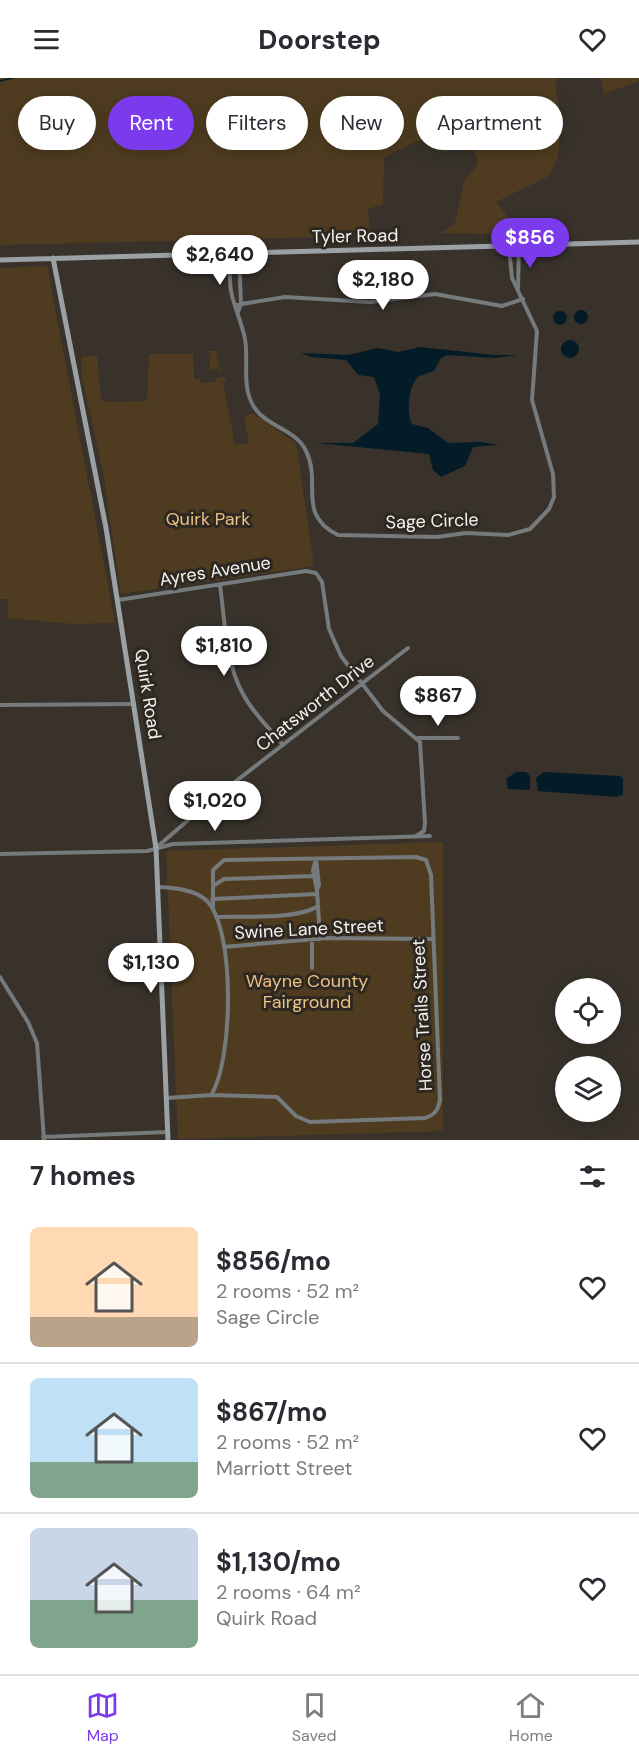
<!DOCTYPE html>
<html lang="en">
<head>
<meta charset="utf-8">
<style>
  body { margin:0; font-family:"DM Sans",sans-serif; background:#f2f2f3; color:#2b2b33; height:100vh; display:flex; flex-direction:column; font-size:22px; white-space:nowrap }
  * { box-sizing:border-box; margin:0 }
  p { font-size:20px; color:#7c7c81 }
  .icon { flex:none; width:33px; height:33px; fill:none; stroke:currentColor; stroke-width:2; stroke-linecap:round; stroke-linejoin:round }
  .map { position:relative; height:1062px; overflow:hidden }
  .panel { display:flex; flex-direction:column; background:#fff; flex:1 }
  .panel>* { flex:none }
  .guide { position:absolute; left:18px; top:18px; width:603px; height:54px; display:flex; gap:12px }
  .tools { position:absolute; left:555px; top:900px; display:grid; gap:12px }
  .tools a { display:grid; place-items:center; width:66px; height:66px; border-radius:50%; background:#fff; box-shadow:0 3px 15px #0003; font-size:30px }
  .price { position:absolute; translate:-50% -51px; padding:0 14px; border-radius:21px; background:#fff; color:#222; font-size:20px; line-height:39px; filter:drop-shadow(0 2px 3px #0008) }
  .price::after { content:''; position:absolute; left:50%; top:36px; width:18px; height:14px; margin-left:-9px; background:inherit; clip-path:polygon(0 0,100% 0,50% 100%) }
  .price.on { background:#7c3aed; color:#fff }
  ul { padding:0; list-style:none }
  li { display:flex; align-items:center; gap:18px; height:150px; padding:0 30px }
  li+li { border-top:2px solid #e1e1e2 }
  li span { display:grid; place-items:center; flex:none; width:168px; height:120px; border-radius:9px; color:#555 }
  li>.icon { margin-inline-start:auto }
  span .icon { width:72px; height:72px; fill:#fffc; stroke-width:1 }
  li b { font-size:26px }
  h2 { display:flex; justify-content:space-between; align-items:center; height:72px; padding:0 30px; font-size:26px }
  .chip { padding:0 21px; border-radius:27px; background:#fff; box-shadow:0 3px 15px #0003; font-size:21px; line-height:54px }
  .chip.on { background:#7c3aed; color:#fff }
  header { display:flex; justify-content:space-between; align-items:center; height:78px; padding:0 30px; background:#fff; font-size:27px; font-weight:700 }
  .dock { display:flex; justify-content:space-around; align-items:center; height:84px; border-top:2px solid #e1e1e2; background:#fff; font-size:16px; color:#7c7c81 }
  .dock a { display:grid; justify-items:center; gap:3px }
  .dock .on { color:#7c3aed }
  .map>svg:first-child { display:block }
  .green { fill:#4f3c20 }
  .water { fill:#031c27 }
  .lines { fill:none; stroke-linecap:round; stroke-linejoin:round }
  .stream { stroke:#031c27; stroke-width:1.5 }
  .street { stroke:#757a7c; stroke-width:4 }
  .secondary { stroke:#9ba2a6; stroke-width:5 }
  .labels { text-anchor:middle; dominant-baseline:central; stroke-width:6; stroke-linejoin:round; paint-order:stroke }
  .street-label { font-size:18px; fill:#f5f2ed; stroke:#2d2821 }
  .park-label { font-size:18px; fill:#edc083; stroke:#2d2821 }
</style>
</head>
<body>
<header><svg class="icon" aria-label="menu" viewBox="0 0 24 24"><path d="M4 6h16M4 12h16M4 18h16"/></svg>Doorstep<svg class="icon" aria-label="heart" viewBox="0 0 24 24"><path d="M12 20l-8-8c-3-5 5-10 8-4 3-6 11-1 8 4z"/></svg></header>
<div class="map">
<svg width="639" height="1062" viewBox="0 0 639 1062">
  <rect width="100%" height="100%" fill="#38322b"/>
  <path class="green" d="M0,0h558l-3,6 6,36 -3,37 -9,19 -53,26 12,15 39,18 -106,-2 14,-10 9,-42 14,-17 -5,-16c-42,-18 -51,-10 -89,9l-1,47 -15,5 2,27 -370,9z
    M601,0h38v3l-35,13z
    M47,188l68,356 -4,1 -37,1 -66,-6v-19h-8v-331z
    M206,273h15l-5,2 4,17 4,2h-5l-1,-4 -13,3 5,-2v-15z
    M149,276h44l1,25 6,-1 1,5 15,-1v-4l10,-1v4l-3,1 12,63 14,-2 -5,-26 8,-4 44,30 18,123 -193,28 -18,-122 -22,-100 1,-15 15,-1 4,44 8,2 38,-1z
    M443,764v289l-265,8 -12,-288z"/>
  <path class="water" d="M574 239a7 7 0 1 1 14 0a7 7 0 1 1-14 0Z
    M553 240a7 7 0 1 1 14 0a7 7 0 1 1-14 0Z
    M561 271a9 9 0 1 1 18 0a9 9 0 1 1-18 0Z
    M420,269l74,8h24l-24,3 -47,-3 -6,3 -7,13c-5,2 -11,3 -15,5 -11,9 -13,37 -7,48l16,4 20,15 33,-1 16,3 -24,2 -8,19 -24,11 -8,-7 -4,-16 -112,-11h36l25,-19 2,-29 -6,-18 -16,-2 -12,-15 -35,-3 -10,-4 47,2 30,-7 20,4z
    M516,694h10l4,4v14l-22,-1 -2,-10z
    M544,694l76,4 3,3v15l-6,3 -79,-6 -2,-13z"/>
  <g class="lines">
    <path class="stream" d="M0,3l13,-3"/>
    <path class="street" d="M230,176c0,12 -1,25 1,37 3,16 11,32 14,48 4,23 -4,47 9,68 13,20 42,22 52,44 16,32 -10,63 32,84l99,2 29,-4 42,2 22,-6 19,-20 5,-12 -1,-23 -21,-74 5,-69 -25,-53 -3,-31
      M518,210l1,-41
      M235,227l50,-8 85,5 65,-8 67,12 21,-7
      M238,234l3,-8 -2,-50
      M220,507c5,35 5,77 23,109 10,19 26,34 40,51
      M118,522l188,-29 10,2 6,9 7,47 12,27 42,55 37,31 5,81 -1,8 -8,5
      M0,627l134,-1
      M418,660h40
      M157,769l52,-45 199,-154
      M0,776l147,-3 26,-7 257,-8
      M316,781l-3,11 4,20 3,49
      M316,781l3,26 -2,4
      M213,808l11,-7 89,-3
      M158,809c15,1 36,2 48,13 30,28 27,162 5,195l-44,3
      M212,821l105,-5
      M216,839c26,-1 81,3 102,-11
      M312,862v28
      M224,869l102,-9 106,1
      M0,899l28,45 9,21 7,97
      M211,1017l66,2 19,19 14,6 115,-4c10,-3 13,-8 15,-18l-9,-225 -5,-15 -10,-3 -192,3 -11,10v39
      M43,1059l125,-5"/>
    <path class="secondary" d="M53,180l53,270 50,320 12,292
      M0,182l639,-18"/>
  </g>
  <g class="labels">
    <g class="street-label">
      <text transform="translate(355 158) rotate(-1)">Tyler Road</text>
      <text transform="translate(432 443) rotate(-2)">Sage Circle</text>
      <text transform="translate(215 493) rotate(-9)">Ayres Avenue</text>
      <text transform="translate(148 616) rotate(81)">Quirk Road</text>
      <text transform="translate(315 625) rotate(-38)">Chatsworth Drive</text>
      <text transform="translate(309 851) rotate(-3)">Swine Lane Street</text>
      <text transform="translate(422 937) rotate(-93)">Horse Trails Street</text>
    </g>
    <g class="park-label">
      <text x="208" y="441">Quirk Park</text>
      <text x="307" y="903">Wayne County<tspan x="307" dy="21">Fairground</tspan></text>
    </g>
  </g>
</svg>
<div class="tools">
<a><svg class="icon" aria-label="locate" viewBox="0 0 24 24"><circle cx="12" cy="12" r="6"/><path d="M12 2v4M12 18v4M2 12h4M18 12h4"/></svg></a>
<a><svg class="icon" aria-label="layers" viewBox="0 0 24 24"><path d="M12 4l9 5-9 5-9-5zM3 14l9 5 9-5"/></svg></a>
</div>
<b class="price on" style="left:530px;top:191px">$856</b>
<b class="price" style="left:220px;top:208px">$2,640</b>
<b class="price" style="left:383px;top:233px">$2,180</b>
<b class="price" style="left:224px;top:599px">$1,810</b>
<b class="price" style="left:438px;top:649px">$867</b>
<b class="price" style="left:215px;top:754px">$1,020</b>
<b class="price" style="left:151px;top:916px">$1,130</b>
<div class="guide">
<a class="chip">Buy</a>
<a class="chip on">Rent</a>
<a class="chip">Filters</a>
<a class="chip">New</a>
<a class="chip">Apartment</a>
</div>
</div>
<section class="panel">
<h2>7 homes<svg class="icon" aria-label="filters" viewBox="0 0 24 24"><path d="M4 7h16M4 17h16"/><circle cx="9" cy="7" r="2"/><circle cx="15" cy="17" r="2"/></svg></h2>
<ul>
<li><span style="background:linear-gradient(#ffd9b3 75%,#b9a48a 0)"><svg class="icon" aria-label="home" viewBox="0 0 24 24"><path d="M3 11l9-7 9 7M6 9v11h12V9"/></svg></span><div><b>$856/mo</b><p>2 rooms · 52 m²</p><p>Sage Circle</p></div><svg class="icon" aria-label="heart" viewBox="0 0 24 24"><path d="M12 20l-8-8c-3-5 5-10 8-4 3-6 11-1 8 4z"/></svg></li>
<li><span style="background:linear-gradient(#bfe0f5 70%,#7fa58c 0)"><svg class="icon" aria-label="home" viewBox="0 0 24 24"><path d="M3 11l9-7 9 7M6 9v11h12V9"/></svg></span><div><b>$867/mo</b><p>2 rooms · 52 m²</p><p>Marriott Street</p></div><svg class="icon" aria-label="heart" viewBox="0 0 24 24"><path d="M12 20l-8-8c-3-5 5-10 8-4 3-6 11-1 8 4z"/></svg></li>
<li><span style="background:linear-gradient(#c9d6e8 60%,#7fa58c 0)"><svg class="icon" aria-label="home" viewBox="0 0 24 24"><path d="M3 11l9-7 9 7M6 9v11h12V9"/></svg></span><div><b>$1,130/mo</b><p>2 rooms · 64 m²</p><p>Quirk Road</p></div><svg class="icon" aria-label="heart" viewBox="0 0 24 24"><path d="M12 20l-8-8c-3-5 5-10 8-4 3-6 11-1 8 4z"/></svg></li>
</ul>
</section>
<nav class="dock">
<a class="on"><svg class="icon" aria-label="map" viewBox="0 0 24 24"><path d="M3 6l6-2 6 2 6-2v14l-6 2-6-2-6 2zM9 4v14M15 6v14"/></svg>Map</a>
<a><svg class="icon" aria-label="saved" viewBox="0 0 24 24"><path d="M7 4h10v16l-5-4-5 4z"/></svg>Saved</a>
<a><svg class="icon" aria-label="home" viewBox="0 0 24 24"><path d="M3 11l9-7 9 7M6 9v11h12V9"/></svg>Home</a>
</nav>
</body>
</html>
